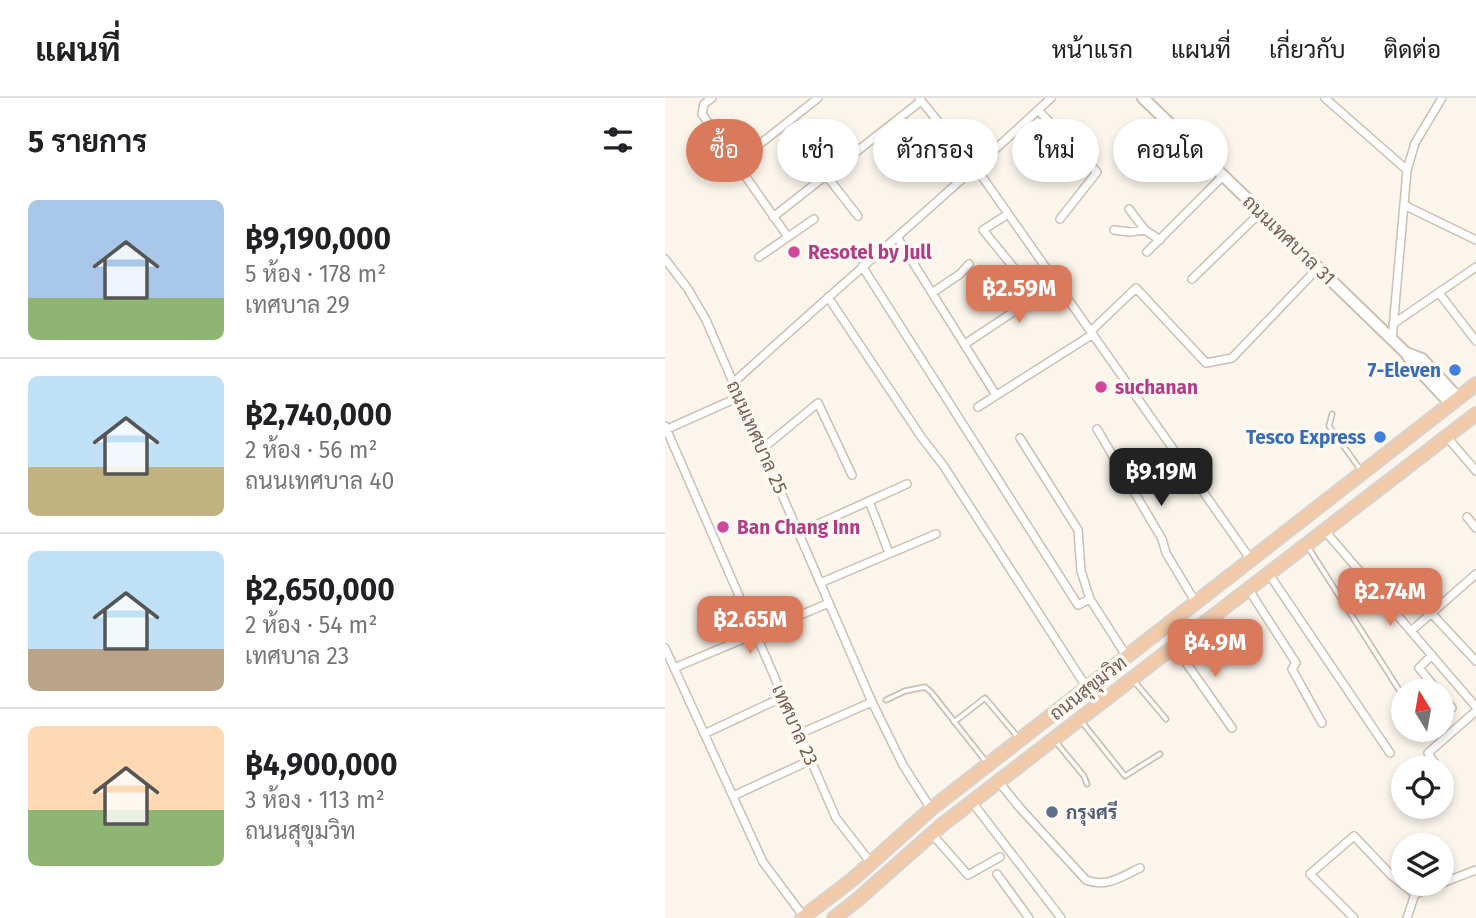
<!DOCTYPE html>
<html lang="th">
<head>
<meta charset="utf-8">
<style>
  body { margin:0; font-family:"Fira Sans",Sarabun,sans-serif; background:#f6f6f6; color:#202124; height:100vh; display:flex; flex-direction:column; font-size:26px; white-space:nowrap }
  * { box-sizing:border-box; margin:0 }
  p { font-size:23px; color:#757577 }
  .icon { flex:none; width:38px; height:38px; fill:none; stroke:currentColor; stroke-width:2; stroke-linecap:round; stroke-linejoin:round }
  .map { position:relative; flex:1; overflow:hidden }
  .side { display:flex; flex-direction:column; background:#fff; width:665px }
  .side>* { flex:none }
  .hud { position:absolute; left:21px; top:21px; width:665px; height:63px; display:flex; gap:14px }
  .needle { width:46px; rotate:349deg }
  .tools { position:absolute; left:726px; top:581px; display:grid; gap:14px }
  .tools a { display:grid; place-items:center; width:63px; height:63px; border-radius:50%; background:#fff; box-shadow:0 4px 10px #0003; font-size:35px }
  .price { position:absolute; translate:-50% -60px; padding:0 16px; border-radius:14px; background:#da7a5c; color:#fff; font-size:23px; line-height:46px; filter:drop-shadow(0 2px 4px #0008) }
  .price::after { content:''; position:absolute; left:50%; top:42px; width:21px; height:16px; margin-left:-10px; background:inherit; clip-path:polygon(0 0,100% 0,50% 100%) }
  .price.active { background:#222; color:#fff }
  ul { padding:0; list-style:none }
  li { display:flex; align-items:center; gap:21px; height:175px; padding:0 28px }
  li+li { border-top:2px solid #e0e0e0 }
  li span { display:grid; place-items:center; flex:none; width:196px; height:140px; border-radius:10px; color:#555 }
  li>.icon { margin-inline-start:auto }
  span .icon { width:84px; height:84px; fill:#fffc; stroke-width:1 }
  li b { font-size:30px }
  h2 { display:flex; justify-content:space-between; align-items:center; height:84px; padding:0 28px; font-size:30px }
  .pill { padding:0 24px; border-radius:32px; background:#fff; box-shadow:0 4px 10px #0003; font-size:24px; line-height:63px }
  .pill.active { background:#da7a5c; color:#fff }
  header { display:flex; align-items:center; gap:42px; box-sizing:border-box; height:98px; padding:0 35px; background:#fff; border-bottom:2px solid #e0e0e0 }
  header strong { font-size:33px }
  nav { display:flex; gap:38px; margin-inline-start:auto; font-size:24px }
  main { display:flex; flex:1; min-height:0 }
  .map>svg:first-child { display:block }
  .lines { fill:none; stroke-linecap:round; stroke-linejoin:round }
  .service-casing { stroke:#cdbeb2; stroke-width:7 }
  .minor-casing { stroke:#cdbeb2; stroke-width:10 }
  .secondary-casing { stroke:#cfbeb0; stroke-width:14 }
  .trunk-casing { stroke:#d8d2ce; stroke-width:16 }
  .service { stroke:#fff; stroke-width:3.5 }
  .minor { stroke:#fff; stroke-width:7 }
  .secondary { stroke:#fff; stroke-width:10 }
  .trunk { stroke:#f1caa9; stroke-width:12 }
  .hotel-dot { fill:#d1479c; stroke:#fef9f2; stroke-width:2.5 }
  .shop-dot { fill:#3f7fe0; stroke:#fef9f2; stroke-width:2.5 }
  .service-dot { fill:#5c6f8a; stroke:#fef9f2; stroke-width:2.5 }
  .labels { text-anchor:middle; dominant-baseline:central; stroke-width:7; stroke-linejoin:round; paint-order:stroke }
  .street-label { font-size:19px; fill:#755e50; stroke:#fef9f2 }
  .hotel-label { font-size:19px; font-weight:bold; fill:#b23c85; stroke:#fef9f2; text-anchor:start }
  .shop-label { font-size:19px; font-weight:bold; fill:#366cbe; stroke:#fef9f2; text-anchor:end }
  .service-label { font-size:19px; font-weight:bold; fill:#4e5e75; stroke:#fef9f2; text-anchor:start }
</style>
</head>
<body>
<header>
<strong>แผนที่</strong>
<nav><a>หน้าแรก</a><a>แผนที่</a><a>เกี่ยวกับ</a><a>ติดต่อ</a></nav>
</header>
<main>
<section class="side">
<h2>5 รายการ<svg class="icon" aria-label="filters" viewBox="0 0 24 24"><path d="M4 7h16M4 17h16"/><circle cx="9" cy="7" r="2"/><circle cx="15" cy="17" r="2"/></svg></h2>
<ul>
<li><span style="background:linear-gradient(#a9c7e8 70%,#8fb573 0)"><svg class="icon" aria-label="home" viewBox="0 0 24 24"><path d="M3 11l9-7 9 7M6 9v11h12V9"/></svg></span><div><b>฿9,190,000</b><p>5 ห้อง · 178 m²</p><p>เทศบาล 29</p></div></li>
<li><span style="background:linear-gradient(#bfe0f5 65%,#c2b280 0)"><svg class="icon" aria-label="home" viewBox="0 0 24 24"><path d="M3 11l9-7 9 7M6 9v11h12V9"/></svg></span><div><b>฿2,740,000</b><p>2 ห้อง · 56 m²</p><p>ถนนเทศบาล 40</p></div></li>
<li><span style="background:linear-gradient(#bfe0f5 70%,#b9a48a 0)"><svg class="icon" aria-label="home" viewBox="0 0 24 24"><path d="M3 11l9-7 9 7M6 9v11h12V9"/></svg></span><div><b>฿2,650,000</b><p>2 ห้อง · 54 m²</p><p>เทศบาล 23</p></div></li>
<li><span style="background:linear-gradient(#ffd9b3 60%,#8fb573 0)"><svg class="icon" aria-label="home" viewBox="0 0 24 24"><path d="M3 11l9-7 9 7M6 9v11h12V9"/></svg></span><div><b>฿4,900,000</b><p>3 ห้อง · 113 m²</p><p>ถนนสุขุมวิท</p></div></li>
</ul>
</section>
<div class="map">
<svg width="811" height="820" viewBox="0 0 811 820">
  <rect width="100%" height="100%" fill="#fbf5ec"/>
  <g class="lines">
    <g class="service-casing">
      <path id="service" d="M667,316l-3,12 31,43
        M643,449l95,149
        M469,583l32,38
        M221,602l19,-9 20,-4 6,5 56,71
        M289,624l31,-24 32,38
        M417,624l43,54 35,-22
        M391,644l28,34 3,8"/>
    </g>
    <g class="minor-casing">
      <path id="minor" d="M47,0l-8,6 -2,10 86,123
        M254,0l57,70 275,392
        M660,0l82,72
        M373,12l59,62 -37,47
        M71,65l82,-65
        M161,77l32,41
        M739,107l72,35
        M464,111l16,21
        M343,116l-25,16 36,44
        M108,119l148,-116
        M449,132l16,2 15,-2 15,10
        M232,139l99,158
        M482,154l76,-76
        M94,159l55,-38
        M0,161l23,30 18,31 166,382 31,63 28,44
        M197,168l216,339 12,-6
        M527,181l69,-67
        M267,195l28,-19 9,-10
        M774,195l37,48
        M163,199l94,141 21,27 144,223
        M728,226l83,-57
        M426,233l45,-43 70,75 26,-5 86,-90
        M727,242l15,-170 8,-27 27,-45
        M300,246l92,-61
        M68,285c105,-96 214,-188 318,-285
        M313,309l115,-73
        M0,328l171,392 35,45
        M432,331l65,110 4,14 30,50
        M0,332l74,-33
        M782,339l29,34
        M355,340l58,92 3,41 9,28 37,58
        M97,351l56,-46 34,72
        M204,403l20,52
        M802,419l9,11
        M660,433l151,176
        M133,435l109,-49
        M604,476l121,179
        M155,485l116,-49
        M584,492l47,73 -4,6 30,54
        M766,515l45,48
        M746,533l65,-57
        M510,549l57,81
        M0,550l98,214 41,55
        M767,557l-13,13 19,23
        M9,570l155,-65
        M777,598l10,12
        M39,636l79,-37
        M134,636l73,-32
        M773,670l-10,-15 48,-42
        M334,684l21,26 66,72c20,8 35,-3 54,-12
        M68,698l78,-36
        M307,704l89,116
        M267,736l36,41 32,-18
        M332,776l32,44
        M777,785l34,-13
        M750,796l26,-10
        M689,820l-44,-44 44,-38 37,39 24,19 -8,24"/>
    </g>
    <g class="secondary-casing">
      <path id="secondary" d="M478,0l263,255 8,12 37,39
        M741,255l16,6 36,39"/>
    </g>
    <g class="trunk-casing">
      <path id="trunk" d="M137,820l51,-39 78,-70 545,-425
        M169,820l23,-18 85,-75 534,-411"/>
    </g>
    <use href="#service" class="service"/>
    <use href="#minor" class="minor"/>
    <use href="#secondary" class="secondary"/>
    <use href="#trunk" class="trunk"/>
  </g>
  <g class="hotel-dot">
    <circle cx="129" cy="154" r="7"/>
    <circle cx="436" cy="289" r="7"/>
    <circle cx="58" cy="429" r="7"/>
  </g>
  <g class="shop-dot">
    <circle cx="790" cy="272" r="7"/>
    <circle cx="715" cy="339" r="7"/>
  </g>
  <circle class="service-dot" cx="387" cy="714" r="7"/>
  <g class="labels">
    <g class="street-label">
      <text transform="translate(624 142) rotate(44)">ถนนเทศบาล 31</text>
      <text transform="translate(92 339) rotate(66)">ถนนเทศบาล 25</text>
      <text transform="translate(423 590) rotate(-38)">ถนนสุขุมวิท</text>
      <text transform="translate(130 627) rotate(66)">เทศบาล 23</text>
    </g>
    <g class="hotel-label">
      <text x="143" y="154">Resotel by Jull</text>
      <text x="450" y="289">suchanan</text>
      <text x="72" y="429">Ban Chang Inn</text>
    </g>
    <g class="shop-label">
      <text x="776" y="272">7-Eleven</text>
      <text x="701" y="339">Tesco Express</text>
    </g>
    <g class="service-label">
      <text x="401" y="714">กรุงศรี</text>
    </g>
  </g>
</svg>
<div class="tools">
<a><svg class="needle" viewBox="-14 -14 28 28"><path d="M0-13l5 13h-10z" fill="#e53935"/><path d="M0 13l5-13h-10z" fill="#757577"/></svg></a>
<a><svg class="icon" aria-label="locate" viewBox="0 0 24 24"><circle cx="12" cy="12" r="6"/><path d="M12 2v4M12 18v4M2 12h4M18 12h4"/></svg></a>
<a><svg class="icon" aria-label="layers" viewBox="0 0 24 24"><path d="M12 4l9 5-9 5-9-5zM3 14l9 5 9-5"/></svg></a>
</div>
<b class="price" style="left:354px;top:227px">฿2.59M</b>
<b class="price active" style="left:496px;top:410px">฿9.19M</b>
<b class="price" style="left:725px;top:530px">฿2.74M</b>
<b class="price" style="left:85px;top:558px">฿2.65M</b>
<b class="price" style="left:550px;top:581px">฿4.9M</b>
<div class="hud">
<a class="pill active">ซื้อ</a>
<a class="pill">เช่า</a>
<a class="pill">ตัวกรอง</a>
<a class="pill">ใหม่</a>
<a class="pill">คอนโด</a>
</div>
</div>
</main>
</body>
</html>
